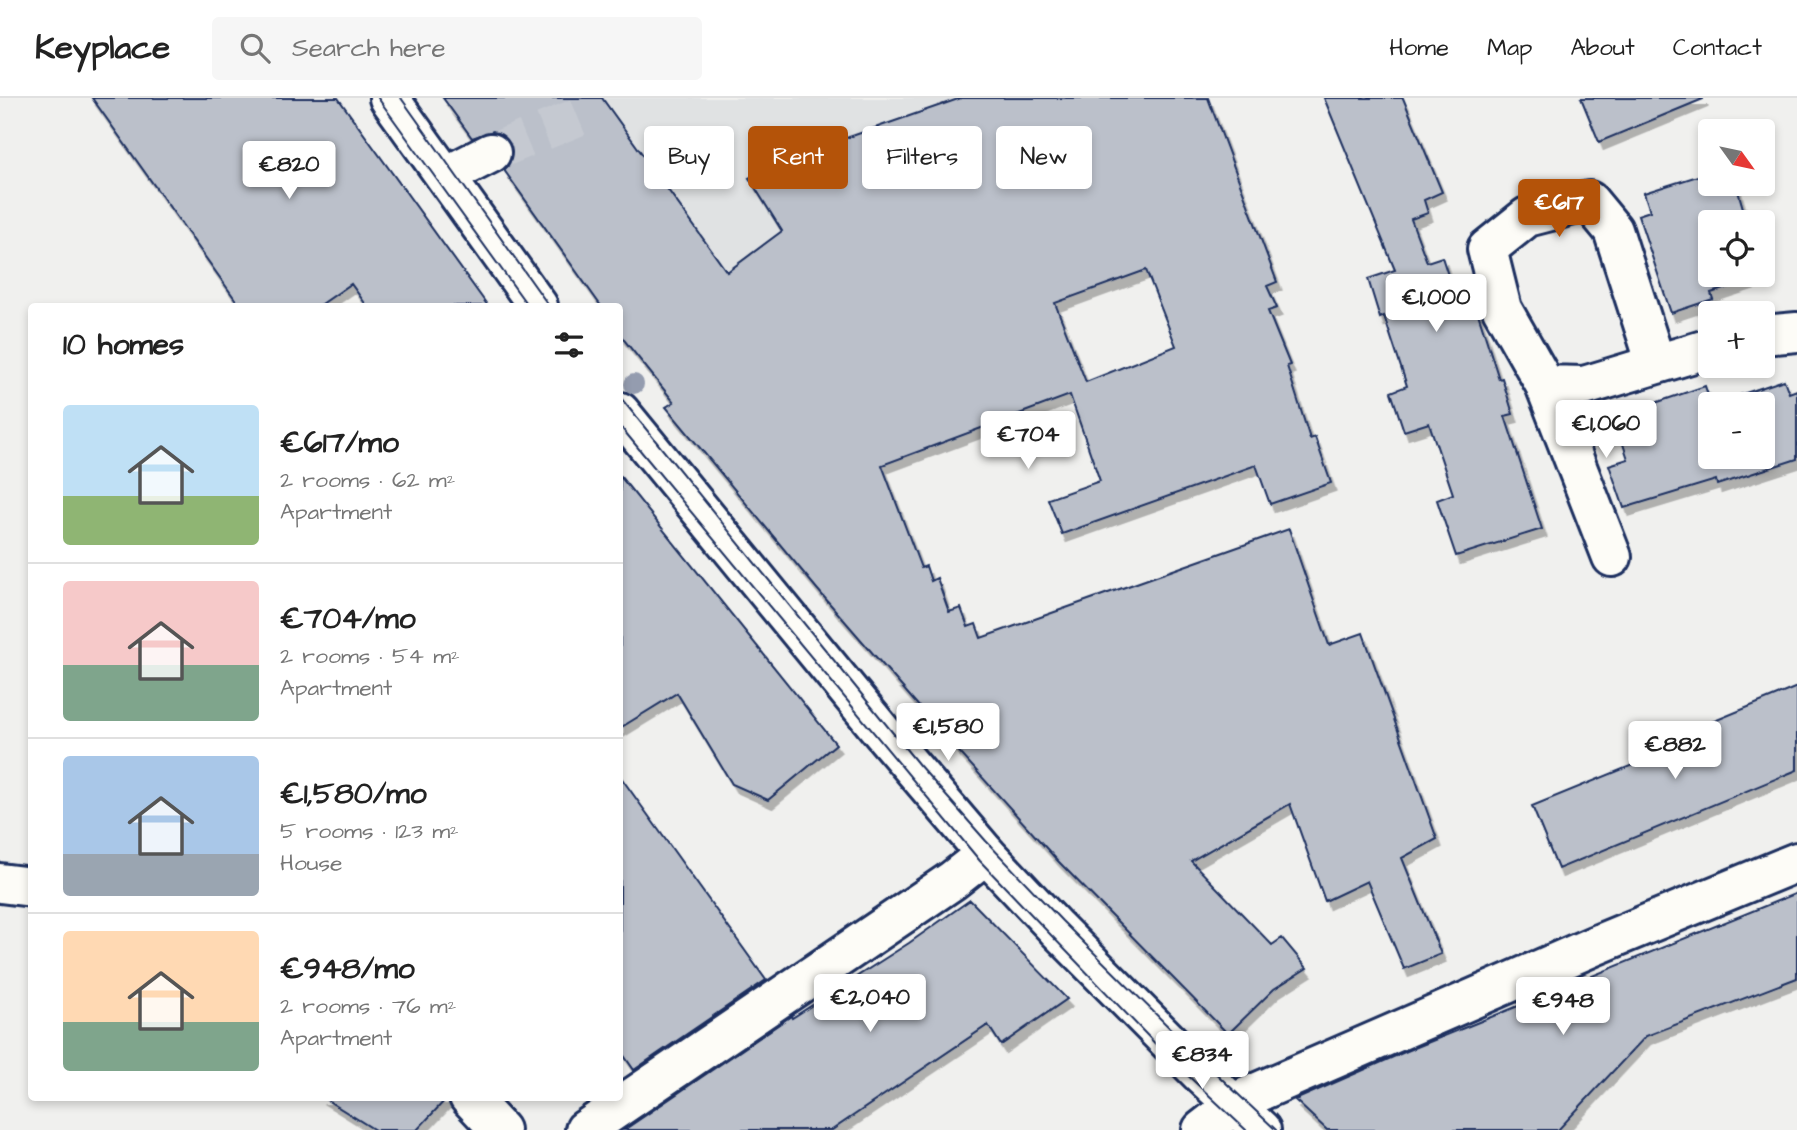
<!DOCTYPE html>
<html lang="en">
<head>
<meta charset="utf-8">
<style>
  body { margin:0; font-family:"Architects Daughter",sans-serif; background:#f6f6f6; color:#222; height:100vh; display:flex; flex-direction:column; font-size:26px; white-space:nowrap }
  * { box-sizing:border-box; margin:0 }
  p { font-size:23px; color:#767676 }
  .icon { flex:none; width:38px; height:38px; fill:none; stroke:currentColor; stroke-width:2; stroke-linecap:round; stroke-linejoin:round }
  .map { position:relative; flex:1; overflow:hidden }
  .panel { position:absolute; left:28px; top:205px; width:595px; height:798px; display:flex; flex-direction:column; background:#fff; border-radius:7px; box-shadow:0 4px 10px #0003 }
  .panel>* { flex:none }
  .top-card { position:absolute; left:644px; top:28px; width:665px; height:63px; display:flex; gap:14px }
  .needle { width:46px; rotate:123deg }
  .fabs { position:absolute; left:1698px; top:21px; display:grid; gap:14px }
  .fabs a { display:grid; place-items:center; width:77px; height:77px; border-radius:7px; background:#fff; box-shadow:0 4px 10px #0003; font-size:35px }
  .price { position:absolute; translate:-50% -60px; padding:0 16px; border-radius:7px; background:#fff; color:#222; font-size:23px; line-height:46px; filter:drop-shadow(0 2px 4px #0008) }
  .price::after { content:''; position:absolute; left:50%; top:42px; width:21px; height:16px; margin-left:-10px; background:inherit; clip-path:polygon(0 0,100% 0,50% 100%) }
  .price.active { background:#b45309; color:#fff }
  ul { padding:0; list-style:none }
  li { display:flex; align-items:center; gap:21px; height:175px; padding:0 35px }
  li+li { border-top:2px solid #e0e0e0 }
  li span { display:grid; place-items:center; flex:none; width:196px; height:140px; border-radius:7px; color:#555 }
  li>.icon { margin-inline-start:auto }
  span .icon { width:84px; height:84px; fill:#fffc; stroke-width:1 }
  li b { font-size:30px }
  h2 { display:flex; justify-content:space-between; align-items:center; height:84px; padding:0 35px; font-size:30px }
  .chip { padding:0 24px; border-radius:7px; background:#fff; box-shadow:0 4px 10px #0003; font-size:24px; line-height:63px }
  .chip.active { background:#b45309; color:#fff }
  header { display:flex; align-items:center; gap:42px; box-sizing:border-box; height:98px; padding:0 35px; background:#fff; border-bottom:2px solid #e0e0e0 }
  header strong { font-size:33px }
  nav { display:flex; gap:38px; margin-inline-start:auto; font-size:24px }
  .search { width:490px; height:63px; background:#f6f6f6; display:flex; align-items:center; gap:18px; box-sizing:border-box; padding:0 24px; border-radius:7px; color:#767676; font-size:26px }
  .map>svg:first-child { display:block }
  .built { fill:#e0e2e3 }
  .building { fill:#bbc0ca; stroke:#1b2f5e; stroke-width:2; fill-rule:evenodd; filter:url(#shadow) }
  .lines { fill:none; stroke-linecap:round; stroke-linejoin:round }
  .minor-tunnel { stroke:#c5c9d1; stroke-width:38; stroke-dasharray:38 19; stroke-linecap:butt }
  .minor-casing { stroke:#1b2f5e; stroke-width:44 }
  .major-casing { stroke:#1b2f5e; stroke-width:44 }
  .minor { stroke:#fdfcf7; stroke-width:38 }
  .major { stroke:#fdfcf7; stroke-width:38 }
  .tram { stroke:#1b2f5e; stroke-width:2 }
  .tree { fill:#949caf }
</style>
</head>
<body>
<header>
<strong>Keyplace</strong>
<div class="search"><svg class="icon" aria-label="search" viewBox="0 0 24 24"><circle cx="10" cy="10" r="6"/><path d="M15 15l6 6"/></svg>Search here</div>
<nav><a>Home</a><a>Map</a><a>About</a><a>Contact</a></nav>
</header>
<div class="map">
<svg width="1797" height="1032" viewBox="0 0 1797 1032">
  <defs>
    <filter id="shadow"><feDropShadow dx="4.5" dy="8" stdDeviation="0" flood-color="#0004"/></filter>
  </defs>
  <rect width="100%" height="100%" fill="#f0f0ee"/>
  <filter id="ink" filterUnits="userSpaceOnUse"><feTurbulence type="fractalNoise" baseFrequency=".0143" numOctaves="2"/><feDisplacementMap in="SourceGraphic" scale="14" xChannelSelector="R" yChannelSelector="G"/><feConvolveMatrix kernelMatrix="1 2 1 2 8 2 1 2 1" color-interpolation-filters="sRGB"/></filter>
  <g filter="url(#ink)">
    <path class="built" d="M443,0h708l-369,133 -152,116 -10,-14v-27h-19l-121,-169 -7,4z"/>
    <path class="building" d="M92,0h246l150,208h-121l-16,-22 -32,22h-79z
      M443,0h159l125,174 55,-41 -33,-53 37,-19 175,-61h247l69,184 -10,4 10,22 -9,3 22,54 -3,1 23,73 5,-2 16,46 -61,21 -14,-39 -194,69 -14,-35 52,-18 -30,-86 -188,70 39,103 5,-2 5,15 6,-3 12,34 12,-4 7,19 8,-3 5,14 308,-109 40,116 34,-12 74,206 -35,19 39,96 -37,15 -37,-88 -42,20 -35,-97 -99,57 81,84 10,-7 25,30 -33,21 -46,45 -171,-174 -123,-136 -117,-135 -151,-182 8,-5 -54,-67v-29h-19l-97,-136 6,-6 3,-9 -3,-13 -7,-7 -10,-4 -21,7zM1146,172l30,76 -90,36 -31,-79z
      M1324,0h79l39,94 -18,8 4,13 -17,6 16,43 15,-5 17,52 16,-5 24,75 3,-1 11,36 -8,2 37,113 -86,27 -19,-56 16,-6 -24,-71 -25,8 -13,-39 16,-6 -23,-70 -4,2 -12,-39 27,-9z
      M1581,0h122v1l-104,43z
      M1710,74v12h26l11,38h-37v53h52v-2l1,3 -52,17 2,6 -42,14 -33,-98 12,-4 -6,-18z
      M1784,282l5,13 8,-3v69l-80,26 -1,-5 -92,28 -15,-43 19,-6 -14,-42 91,-31 6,18 -1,53h52v-53h-49z
      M620,378l216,268 -68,56 -36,-16 -55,-91 -57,35z
      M1797,589v83l-239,99 -26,-63 162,-66 -4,-9z
      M620,678l146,204 -132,90 -14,-20z
      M1797,795v85l-151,58 -88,94h-231l-32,-30 112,-49z
      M970,802l97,99 -66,46 -13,-20 -156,105h-208l167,-114 1,2 117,-75z
      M322,999h126l-31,33h-42z"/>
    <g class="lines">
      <path class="minor-tunnel" d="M491,55l87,-36"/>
      <g class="minor-casing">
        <path id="minor" d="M446,78l45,-23
          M1762,237l35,-3
          M1545,287l39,1 126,-38
          M1612,459l-67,-172 -43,-76 -15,-60 40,-32 62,-16 24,29 43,134
          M0,785l32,4
          M469,999l31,33
          M585,1032l368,-250 33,-26
          M1202,1032l40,-31 352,-153 203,-84"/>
      </g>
      <g class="major-casing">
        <path id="major" d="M389,0l149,208
          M620,314l262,320 104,122 70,74 144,145 61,57"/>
      </g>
      <use href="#minor" class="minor"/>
      <use href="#major" class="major"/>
      <path class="tram" d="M378,0l150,208
        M401,0l148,208
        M620,299l299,368 67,76 76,80 145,144 69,65
        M620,328l360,435 186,194 80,75"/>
    </g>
    <circle class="tree" cx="634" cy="286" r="10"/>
  </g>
</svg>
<div class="fabs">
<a><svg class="needle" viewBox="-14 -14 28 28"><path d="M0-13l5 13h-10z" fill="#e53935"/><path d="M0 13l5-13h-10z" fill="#767676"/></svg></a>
<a><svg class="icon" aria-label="locate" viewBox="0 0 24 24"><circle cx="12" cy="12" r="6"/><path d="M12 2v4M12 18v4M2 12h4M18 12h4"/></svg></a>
<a>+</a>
<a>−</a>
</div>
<b class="price" style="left:289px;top:103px">€820</b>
<b class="price active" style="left:1559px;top:141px">€617</b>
<b class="price" style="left:1436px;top:236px">€1,000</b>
<b class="price" style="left:1606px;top:362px">€1,060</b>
<b class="price" style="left:1028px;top:373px">€704</b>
<b class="price" style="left:948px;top:665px">€1,580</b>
<b class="price" style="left:1675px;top:683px">€882</b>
<b class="price" style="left:870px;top:936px">€2,040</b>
<b class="price" style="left:1563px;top:939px">€948</b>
<b class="price" style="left:1202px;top:993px">€834</b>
<div class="top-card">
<a class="chip">Buy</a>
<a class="chip active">Rent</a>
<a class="chip">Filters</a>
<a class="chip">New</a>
</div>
<section class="panel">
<h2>10 homes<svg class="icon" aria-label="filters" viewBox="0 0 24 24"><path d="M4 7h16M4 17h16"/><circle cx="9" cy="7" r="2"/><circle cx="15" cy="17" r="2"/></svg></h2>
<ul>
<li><span style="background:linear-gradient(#bfe0f5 65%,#8fb573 0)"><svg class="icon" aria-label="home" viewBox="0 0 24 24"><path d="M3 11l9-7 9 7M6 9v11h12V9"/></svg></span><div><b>€617/mo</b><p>2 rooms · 62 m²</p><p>Apartment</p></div></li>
<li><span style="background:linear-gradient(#f6c9c9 60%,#7fa58c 0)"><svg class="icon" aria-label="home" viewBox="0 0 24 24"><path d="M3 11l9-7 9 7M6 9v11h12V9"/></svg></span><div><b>€704/mo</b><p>2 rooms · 54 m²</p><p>Apartment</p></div></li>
<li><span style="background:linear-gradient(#a9c7e8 70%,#9aa5b1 0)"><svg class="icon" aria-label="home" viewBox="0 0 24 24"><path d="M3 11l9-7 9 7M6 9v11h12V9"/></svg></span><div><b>€1,580/mo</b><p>5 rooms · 123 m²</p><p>House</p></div></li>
<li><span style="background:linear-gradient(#ffd9b3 65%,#7fa58c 0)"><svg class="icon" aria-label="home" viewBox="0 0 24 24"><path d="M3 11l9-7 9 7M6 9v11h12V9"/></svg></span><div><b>€948/mo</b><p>2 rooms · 76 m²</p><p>Apartment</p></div></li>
</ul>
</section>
</div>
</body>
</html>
